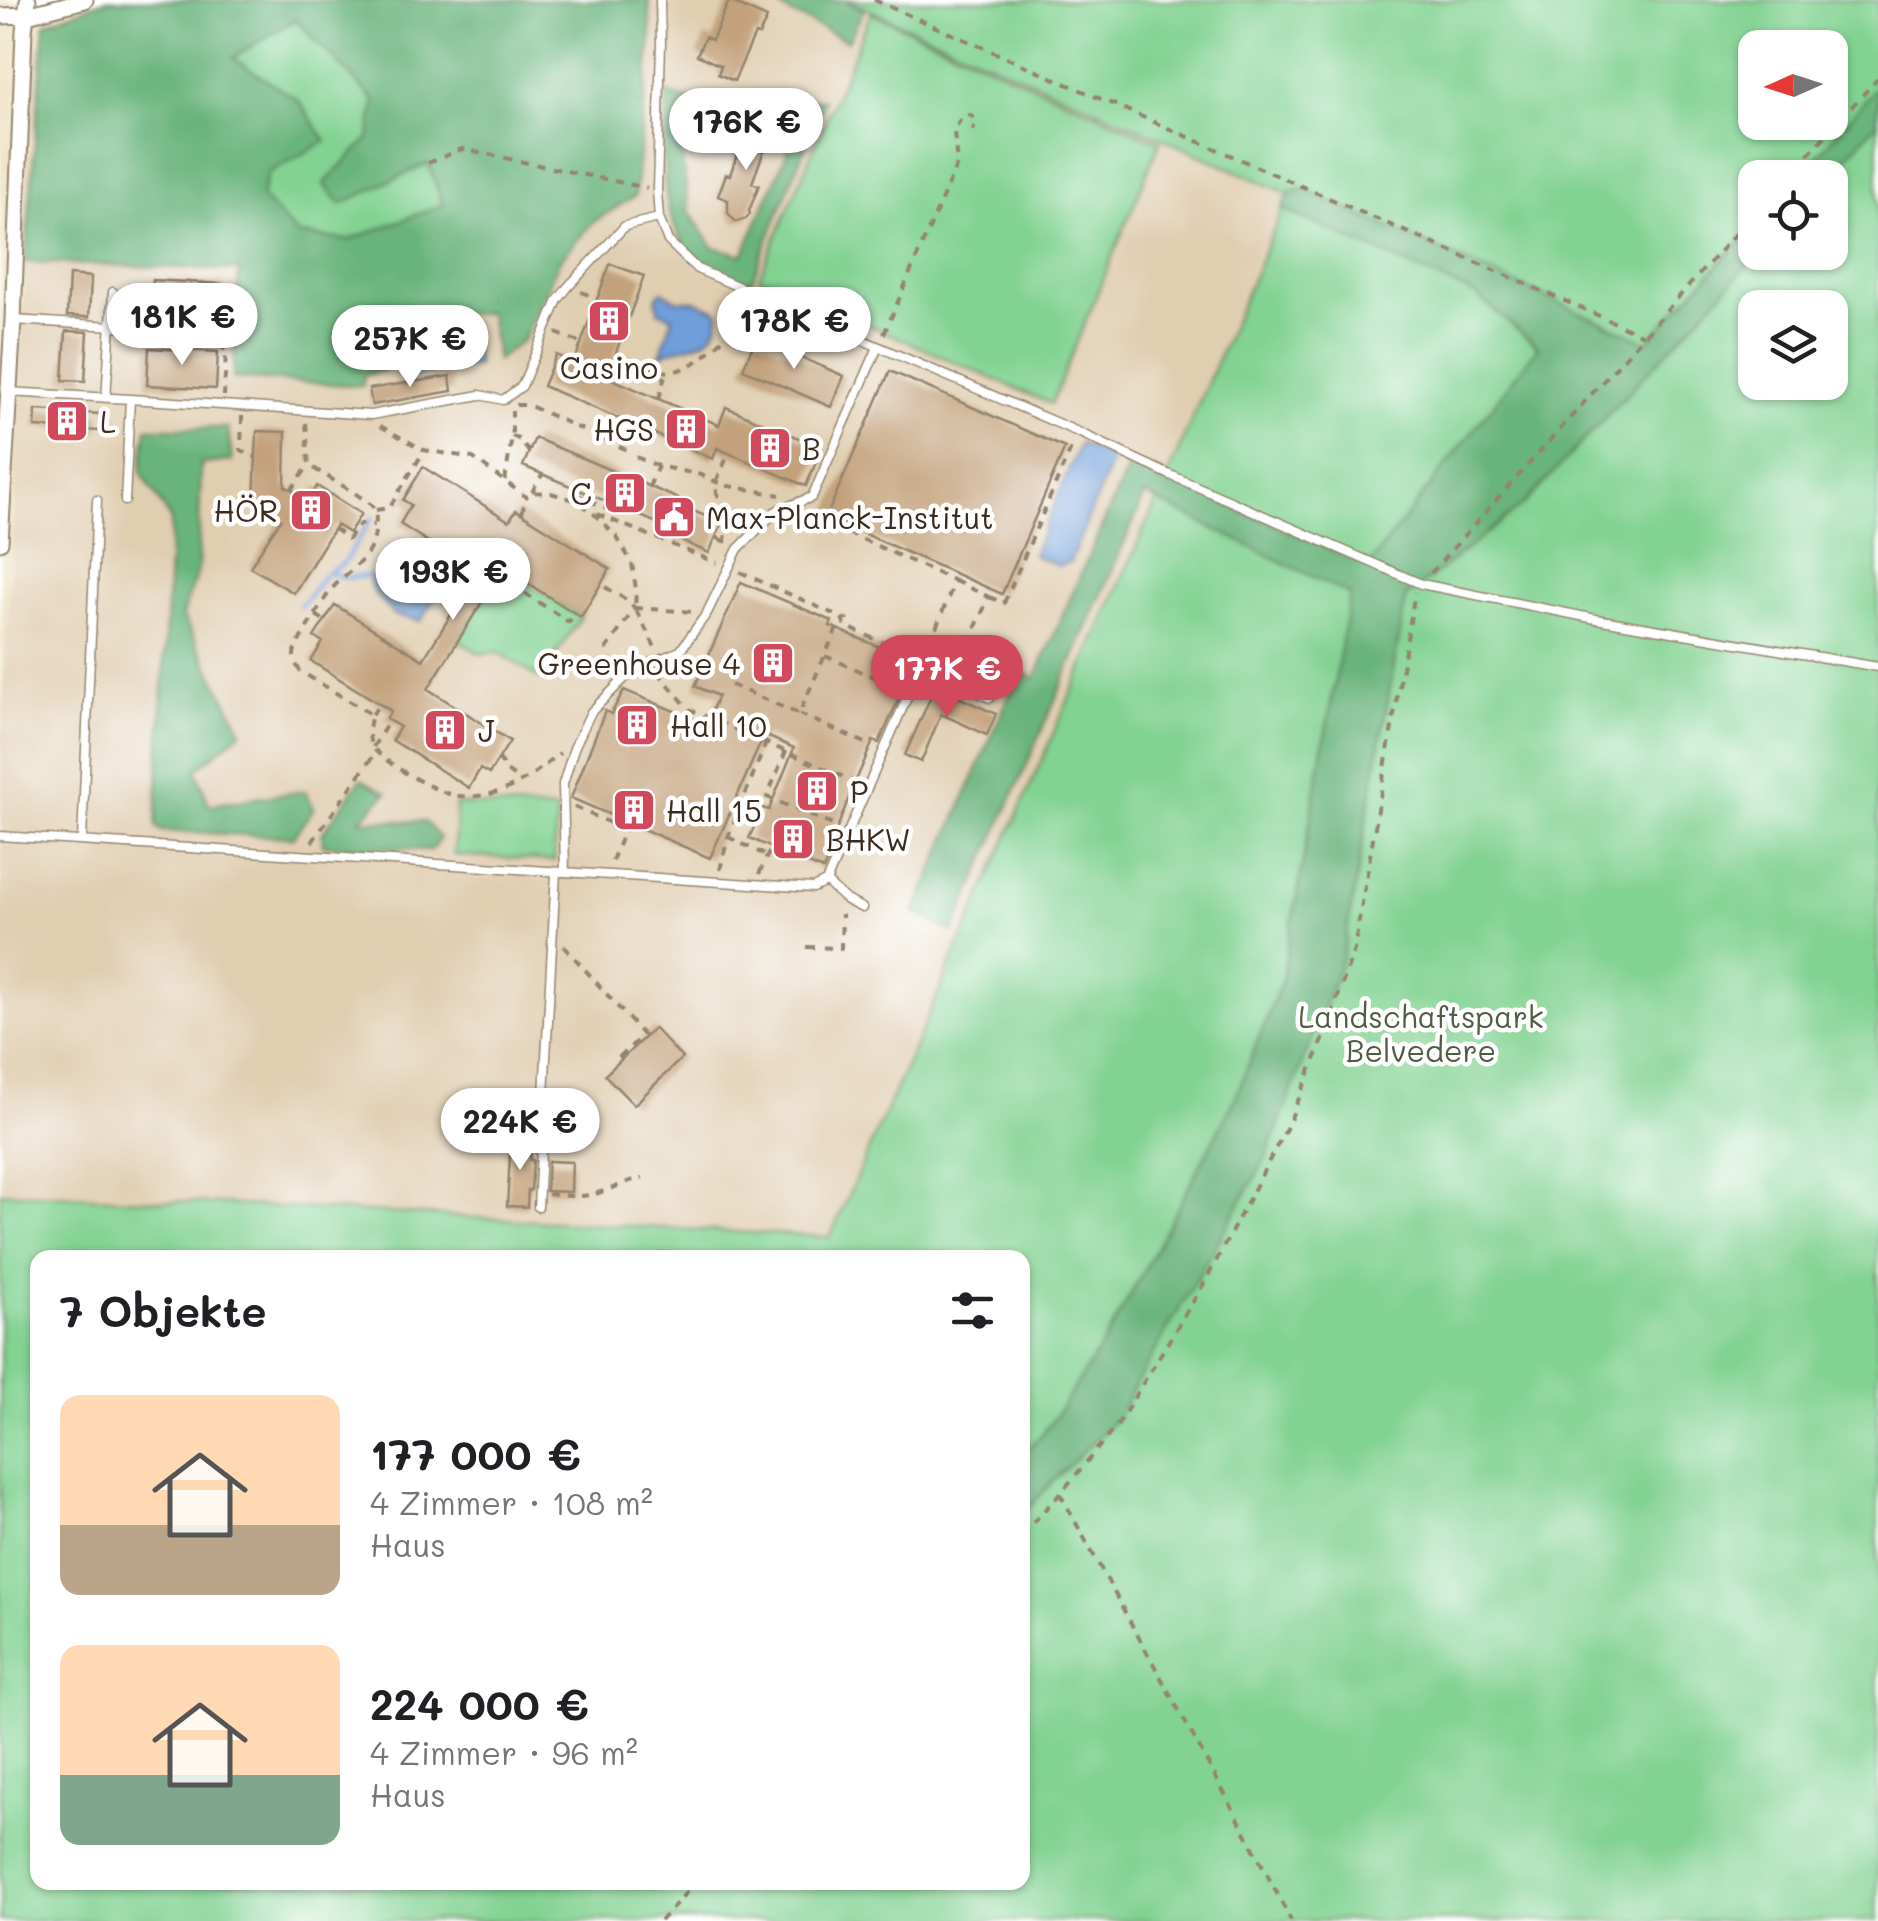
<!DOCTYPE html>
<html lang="de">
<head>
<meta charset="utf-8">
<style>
  body { margin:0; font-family:Mali,sans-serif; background:#f2f2f2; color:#202124; height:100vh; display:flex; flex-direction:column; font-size:38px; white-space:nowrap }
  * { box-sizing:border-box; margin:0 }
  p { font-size:32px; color:#757577 }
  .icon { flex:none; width:55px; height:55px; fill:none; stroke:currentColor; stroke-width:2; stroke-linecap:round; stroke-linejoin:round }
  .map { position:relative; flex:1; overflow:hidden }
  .sheet { position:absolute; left:30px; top:1250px; width:1000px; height:640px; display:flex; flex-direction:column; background:#fff; border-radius:20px; box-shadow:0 2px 8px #0004 }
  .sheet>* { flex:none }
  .needle { width:65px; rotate:267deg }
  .controls { position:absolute; left:1738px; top:30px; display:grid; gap:20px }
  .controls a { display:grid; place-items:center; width:110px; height:110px; border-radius:20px; background:#fff; box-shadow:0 2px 8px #0004; font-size:50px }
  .price { position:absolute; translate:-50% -85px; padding:0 22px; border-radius:35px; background:#fff; color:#222; font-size:32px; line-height:65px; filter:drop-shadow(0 2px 5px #0008) }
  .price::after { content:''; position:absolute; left:50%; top:60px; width:30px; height:22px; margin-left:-15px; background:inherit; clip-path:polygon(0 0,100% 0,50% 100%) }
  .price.current { background:#d1495b; color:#fff }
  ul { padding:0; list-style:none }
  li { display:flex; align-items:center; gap:30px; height:250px; padding:0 30px }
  li span { display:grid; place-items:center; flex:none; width:280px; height:200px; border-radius:20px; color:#555 }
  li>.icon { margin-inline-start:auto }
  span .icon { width:120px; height:120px; fill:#fffc; stroke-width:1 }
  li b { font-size:42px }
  h2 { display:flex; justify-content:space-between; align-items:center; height:120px; padding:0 30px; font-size:42px }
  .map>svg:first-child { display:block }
  .built { fill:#e0ceb1 }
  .green { fill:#82d292; stroke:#5e7e58; stroke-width:2.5; fill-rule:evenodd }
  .forest { fill:#69b47c; stroke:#526f4d; stroke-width:2.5; fill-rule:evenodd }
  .water { fill:#709ed8; stroke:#56647b; stroke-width:2.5 }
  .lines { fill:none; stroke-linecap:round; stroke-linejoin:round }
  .stream { stroke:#709ed8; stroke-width:5 }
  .building { fill:#c3a17c }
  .service-casing { stroke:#94846e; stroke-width:11 }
  .minor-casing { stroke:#94846e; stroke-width:19 }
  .path { stroke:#94846e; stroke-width:4; stroke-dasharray:8 8; stroke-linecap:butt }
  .service { stroke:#fff; stroke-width:8 }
  .minor { stroke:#fff; stroke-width:15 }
  .labels { text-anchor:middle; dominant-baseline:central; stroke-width:9; stroke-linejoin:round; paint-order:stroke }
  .poi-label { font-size:30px; fill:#3b2a1e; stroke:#fff; text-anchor:start }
  .park-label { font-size:30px; fill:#505c41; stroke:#fff }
</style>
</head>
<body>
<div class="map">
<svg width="1878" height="1921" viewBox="0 0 1878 1921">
  <rect width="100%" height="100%" fill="#fff"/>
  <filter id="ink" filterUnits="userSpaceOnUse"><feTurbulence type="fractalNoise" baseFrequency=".01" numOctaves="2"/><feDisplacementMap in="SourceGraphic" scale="20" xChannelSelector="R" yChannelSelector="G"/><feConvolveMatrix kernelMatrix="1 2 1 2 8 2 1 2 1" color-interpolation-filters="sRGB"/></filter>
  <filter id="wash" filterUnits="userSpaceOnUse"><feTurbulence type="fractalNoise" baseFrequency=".0048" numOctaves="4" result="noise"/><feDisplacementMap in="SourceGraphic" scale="40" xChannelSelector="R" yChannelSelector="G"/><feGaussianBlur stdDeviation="2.25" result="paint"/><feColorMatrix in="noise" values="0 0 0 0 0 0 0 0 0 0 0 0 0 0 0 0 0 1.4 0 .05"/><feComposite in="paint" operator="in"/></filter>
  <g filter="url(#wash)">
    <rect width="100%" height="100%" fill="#eddfbd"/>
    <path class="built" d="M142,0h705l442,193 -132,307 -327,737 -830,-45v-431l17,-321 15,-392z"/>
    <path class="green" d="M847,0h1031v1921h-1878v-729l830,45 327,-737 132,-306zM1755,48h75v74h-75zM1755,178h75v74h-75zM1755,308h75v74h-75zM38,1258h984v624h-984z
      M871,13l289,129 -109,262 -292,-127z
      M295,19l80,82 -5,36 -46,47 17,19 87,-40 15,42 -94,35 -51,-5 -37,-38 7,-24 58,-33 -94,-82z
      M503,568l78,49 -41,62 -42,-27 -18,2 -22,-14z
      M456,804l101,6 -3,51 -100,-6z"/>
    <path class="forest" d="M105,0h544l2,38 -16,158 -43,27 -33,38 -35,78 -27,21 -8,-47 -110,2 9,54 -25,7v10l-130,-8 6,-108 -214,-8 20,-239zM295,19l80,82 -5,36 -46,47 17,20 87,-41 15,42 -94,35 -51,-5 -37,-38 7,-24 58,-32 -28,-41 -65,-42z
      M780,0h64l20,9 -16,32 -66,-32z
      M1878,85v37l-49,55h-30z
      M667,93l34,11 -21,38 9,70 24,35 30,8 53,-123 -41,-34 69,2 -73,182c-15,-6 -38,-10 -50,-20 -50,-41 -35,-113 -34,-169z
      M1302,189l345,153 108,-117v27l4,1 -234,250 -119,94 -64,363 -77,200 -149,259 -68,67 -25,29v-60l28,-32 55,-84 55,-100 74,-140 47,-119 68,-385 -205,-100 -192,437 -38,-20 105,-241 15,7 95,-215 238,103 170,-219 -62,-52 -194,-86 7,-16z
      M147,428h81l4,33 -31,3 -3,106 -16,45 60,116 -46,39 13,35 96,-14 9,17 -21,29 -130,-6 -7,-4 15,-307 -30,-48z
      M361,779l26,14 -27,27 65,2 15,16 -9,12 -108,-5 -1,-11z"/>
    <path class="water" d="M662,291l15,9 19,1 21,9 2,3c1,27 -22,31 -43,36 -5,1 -11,4 -16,6l13,-38 -14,-6 -3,-13z
      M473,343l4,22 -68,12 -4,-23z
      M1080,443l33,15 -43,104 -11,4 -26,-11z
      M403,550l39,21 1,13 -22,37 -27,-6 -21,-24 -4,-15 18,-7z"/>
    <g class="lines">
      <path class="stream" d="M327,572l16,-8 29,-46
        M300,607l27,-35 16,6 26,-2"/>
    </g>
    <g id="blocks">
      <path class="building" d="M729,1l38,17 -8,17 -4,-1 -21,47 -16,-7 3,-8 -24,-11 8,-18 7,3z
        M748,124l29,10 -5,13 -6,-2 -14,38 7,2 -10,26 1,3 -4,5 -10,3 -8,-9v-13l-10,-4 8,-22 4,1z
        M610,264l34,12 -37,101 112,48 7,-18 96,41 -16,38 -89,-38 -4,11 -170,-73 13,-31 18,8z
        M69,275l22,2 -2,40 -22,-1z
        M153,280l69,4 -2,32 -69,-4z
        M66,331l22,1 -3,49 -22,-1z
        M756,338l88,38 -13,31 -88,-38z
        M149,348l69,4 -2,37 -69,-4z
        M890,371l175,77 -63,146 -176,-77z
        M450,376l2,15 -80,14 -3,-16z
        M36,410l64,4 -1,17 -64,-4z
        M257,431l29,1 -1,54 24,14 8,-14 44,28 -12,19 -13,-8 -42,68 -44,-26 31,-48 -27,-18z
        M535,438l146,62 -2,5 43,18 -13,30 -43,-19 3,-6 -146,-62z
        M423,467l86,54 7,-11 94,59 -29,48 -78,-49 -75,121 82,52 -21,33 -9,-5 -11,19 -77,-48 8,-13 -14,-8 5,-8 -80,-50 12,-19 -9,-5 21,-32 88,55 54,-87 -77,-49 11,-19 -8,-5z
        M741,582l91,39 -2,5 85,36 -36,81 -6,-2 -22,51 -18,47 3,1 -13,30 -74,-32 14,-30 6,2 25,-62 -30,-13 -54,123 -139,-60 34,-87 6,3 13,-24 82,34 12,-28 -23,-10z
        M935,687l61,27 -9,21 -46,-21 -20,48 -16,-7z
        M654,1028l28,30 -48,47 -29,-30z
        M511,1139l20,2 -1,19h3l-2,30h-3l-1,17 -20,-1z
        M548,1161l24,1 -1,30 -25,-1z"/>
    </g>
  </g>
  <g filter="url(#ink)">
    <use href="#blocks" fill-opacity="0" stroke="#94846e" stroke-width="2.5"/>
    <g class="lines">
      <g class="service-casing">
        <path id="service" d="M660,0l1,43 -4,147 2,28 9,23 29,28 381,163 90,42 253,110 175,35 282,48
          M13,320l183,11
          M8,392l122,7 -5,102
          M106,398l7,-106
          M130,399l241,16 109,-20 23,5 19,-14 36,-86 10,-13 57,-61 34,-8
          M0,836l813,52 13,-6 94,-214 70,30
          M82,840l15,-340
          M565,872l-2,-88 11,-36 17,-36 42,-42 47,-19 27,-38 31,-64 38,-38 36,-14 66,-150
          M826,882l20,18 16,8
          M538,1207l18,-335"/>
      </g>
      <g class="minor-casing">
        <path id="minor" d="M0,16l27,-1 58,-15
          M0,542l13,-222 11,-289 4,-31"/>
      </g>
      <path class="path" d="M874,0l769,335
        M428,163l34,-14 185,39
        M1787,178l91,-100
        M581,292l17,6
        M556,333l26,10
        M884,334l73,-170 -3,-32 8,-16 9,-1 4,6 -2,10
        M205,337l21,13 -2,46
        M790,353l12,-29
        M615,355c16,4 31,13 47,16 32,7 69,-42 91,-63
        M612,364h5l3,-8
        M659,399l6,-24
        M516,405h12l101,46
        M242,416l-1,34 15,7
        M306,423l3,42c11,8 60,35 64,42 4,7 3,15 2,23 -1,29 -28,40 -44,60 -5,6 -34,53 -36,60 -3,8 1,15 5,21l72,44c-3,11 -5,21 0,31 8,15 64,46 81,49 10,2 22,2 32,0 30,-5 52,-23 75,-42
        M380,426l44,24 49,8 53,39 6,-5 19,1 26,8 15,11 24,24 16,27 4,27 -1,18 21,41
        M512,436l8,4 9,12
        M636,457l22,9 43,9 22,10 57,10
        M505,481l7,-45v-25
        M649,487l9,-21
        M291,490l18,-25
        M532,492l10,-17
        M577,501l3,-5 29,14 2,-6
        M376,510l13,-2 35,-57
        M522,513l4,-16
        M804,513l151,68 -30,74
        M597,514l120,49
        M334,529l14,10 12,-15 14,1
        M716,537l9,5
        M725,543l2,-30 -10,-20 -1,-11 13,-29
        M740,572l96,43 7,5 11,-2
        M1431,573l324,-361
        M498,576l71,46 6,-9
        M955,581l34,16 -33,75
        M605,587l22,13 8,8 -28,40 5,24
        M989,597l15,6 69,-159
        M635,608l60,4
        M316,615l9,6
        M825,656l73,31
        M658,672l31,37 166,73
        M731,685l68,29 39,-88 5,-6 2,6 69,30
        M799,714l73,32
        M372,715l7,-11
        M373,747l16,-26
        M786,751l-19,46 68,29
        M499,758l6,12 17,12
        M574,807l50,22
        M728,837l39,19
        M312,842l64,-90
        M612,861l15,-38
        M720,870l8,-33 38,-94
        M759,874l12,-26
        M564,946l79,89 -30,28
        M807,947l34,1 1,-34
        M548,1194c18,2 36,4 53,-2 14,-4 27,-12 42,-14
        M1060,1494l178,324 53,103
        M1022,1534l38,-40 58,-70 88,-144 82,-155 35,-85 31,-90 61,-358
        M660,1921l36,-39"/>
      <use href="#service" class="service"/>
      <use href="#minor" class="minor"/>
    </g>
  </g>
  <defs>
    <g id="building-square" transform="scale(2.25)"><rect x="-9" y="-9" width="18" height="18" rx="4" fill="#d1495b" stroke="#fff"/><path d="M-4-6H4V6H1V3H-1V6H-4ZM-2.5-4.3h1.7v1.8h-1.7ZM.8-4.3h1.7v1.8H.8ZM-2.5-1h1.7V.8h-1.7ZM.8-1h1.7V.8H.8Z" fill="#fff"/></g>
    <g id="civic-square" transform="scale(2.25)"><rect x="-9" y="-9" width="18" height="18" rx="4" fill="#d1495b" stroke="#fff"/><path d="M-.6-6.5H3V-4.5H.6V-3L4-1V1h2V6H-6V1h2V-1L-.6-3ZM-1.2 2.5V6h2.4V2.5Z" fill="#fff"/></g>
  </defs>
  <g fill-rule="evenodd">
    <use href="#building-square" x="609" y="321"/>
    <use href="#building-square" x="67" y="421"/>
    <use href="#building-square" x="686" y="429"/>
    <use href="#building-square" x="770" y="448"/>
    <use href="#building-square" x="625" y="493"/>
    <use href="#building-square" x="311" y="510"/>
    <use href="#civic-square" x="674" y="517"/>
    <use href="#building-square" x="773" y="663"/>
    <use href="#building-square" x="637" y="725"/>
    <use href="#building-square" x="445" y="730"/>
    <use href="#building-square" x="817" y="791"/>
    <use href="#building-square" x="634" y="810"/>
    <use href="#building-square" x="793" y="839"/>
  </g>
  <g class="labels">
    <g class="poi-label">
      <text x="609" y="367" text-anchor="middle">Casino</text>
      <text x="100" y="421">L</text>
      <text x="654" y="429" text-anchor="end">HGS</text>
      <text x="802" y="448">B</text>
      <text x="592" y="493" text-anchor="end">C</text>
      <text x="278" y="510" text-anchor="end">HÖR</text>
      <text x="706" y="517">Max-Planck-Institut</text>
      <text x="740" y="663" text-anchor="end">Greenhouse 4</text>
      <text x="670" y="725">Hall 10</text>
      <text x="478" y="730">J</text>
      <text x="850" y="791">P</text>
      <text x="666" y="810">Hall 15</text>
      <text x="826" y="839">BHKW</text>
    </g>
    <g class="park-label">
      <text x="1421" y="1016">Landschaftspark<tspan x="1421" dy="34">Belvedere</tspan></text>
    </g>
  </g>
</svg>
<div class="controls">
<a><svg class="needle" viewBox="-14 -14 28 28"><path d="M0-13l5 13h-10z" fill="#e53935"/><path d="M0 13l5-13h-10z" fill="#757577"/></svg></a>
<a><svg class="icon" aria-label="locate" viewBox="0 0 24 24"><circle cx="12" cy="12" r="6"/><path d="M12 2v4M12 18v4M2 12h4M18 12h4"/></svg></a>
<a><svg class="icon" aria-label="layers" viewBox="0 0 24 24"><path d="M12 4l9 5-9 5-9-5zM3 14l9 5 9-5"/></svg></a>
</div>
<b class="price" style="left:746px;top:173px">176K €</b>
<b class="price" style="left:182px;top:368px">181K €</b>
<b class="price" style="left:794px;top:372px">178K €</b>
<b class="price" style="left:410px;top:390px">257K €</b>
<b class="price" style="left:453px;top:623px">193K €</b>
<b class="price current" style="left:947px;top:720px">177K €</b>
<b class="price" style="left:520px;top:1173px">224K €</b>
<section class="sheet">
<h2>7 Objekte<svg class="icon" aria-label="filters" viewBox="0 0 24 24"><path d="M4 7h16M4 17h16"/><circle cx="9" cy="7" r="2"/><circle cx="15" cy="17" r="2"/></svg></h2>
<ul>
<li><span style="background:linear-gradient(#ffd9b3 65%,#b9a48a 0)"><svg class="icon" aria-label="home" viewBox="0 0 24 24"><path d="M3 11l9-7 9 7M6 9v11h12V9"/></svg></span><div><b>177 000 €</b><p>4 Zimmer · 108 m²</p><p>Haus</p></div></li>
<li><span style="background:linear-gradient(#ffd9b3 65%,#7fa58c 0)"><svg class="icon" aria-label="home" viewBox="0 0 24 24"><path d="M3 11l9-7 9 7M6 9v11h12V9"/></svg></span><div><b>224 000 €</b><p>4 Zimmer · 96 m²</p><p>Haus</p></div></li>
</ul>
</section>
</div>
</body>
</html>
